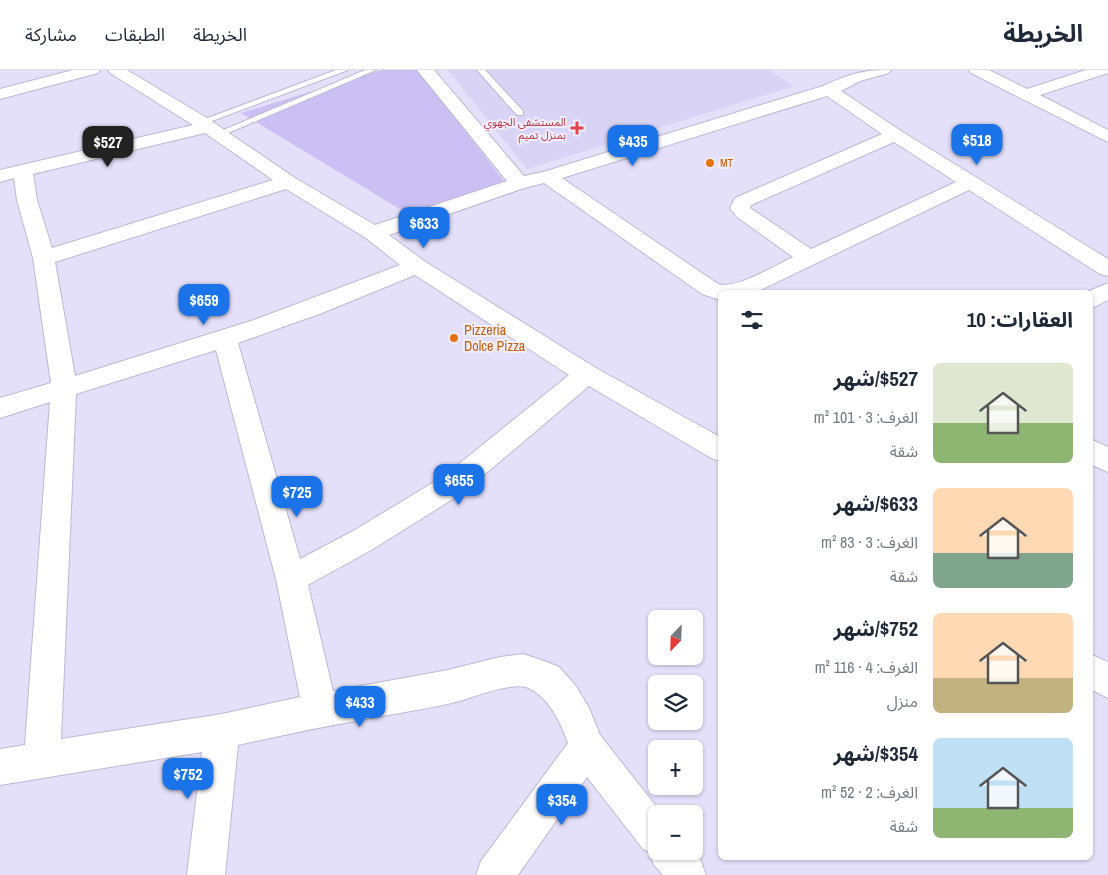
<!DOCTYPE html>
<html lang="ar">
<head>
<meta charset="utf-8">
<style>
  body { margin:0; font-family:"Archivo Narrow","Noto Sans Arabic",sans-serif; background:#f2f2f3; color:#1f2937; direction:rtl; height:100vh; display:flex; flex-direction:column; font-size:19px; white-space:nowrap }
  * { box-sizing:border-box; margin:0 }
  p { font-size:16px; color:#747a83 }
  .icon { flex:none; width:28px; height:28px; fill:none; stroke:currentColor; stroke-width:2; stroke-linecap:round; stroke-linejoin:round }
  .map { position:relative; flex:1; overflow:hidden; direction:ltr }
  .details { position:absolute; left:718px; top:220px; width:375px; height:570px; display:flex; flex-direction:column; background:#fff; border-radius:8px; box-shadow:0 1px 4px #0004; direction:rtl }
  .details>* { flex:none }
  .needle { width:32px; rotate:203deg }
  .buttons { position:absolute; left:648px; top:540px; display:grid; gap:10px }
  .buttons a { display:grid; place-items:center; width:55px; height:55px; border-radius:8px; background:#fff; box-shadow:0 1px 4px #0004; font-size:25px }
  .price { position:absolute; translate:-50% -42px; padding:0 11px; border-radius:10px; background:#1a73e8; color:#fff; font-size:16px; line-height:32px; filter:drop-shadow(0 1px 2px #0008) }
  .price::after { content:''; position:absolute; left:50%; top:30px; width:15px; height:11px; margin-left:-8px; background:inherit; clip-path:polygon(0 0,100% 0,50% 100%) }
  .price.on { background:#222; color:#fff }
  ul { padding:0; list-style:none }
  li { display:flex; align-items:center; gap:15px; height:125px; padding:0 20px }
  li span { display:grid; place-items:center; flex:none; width:140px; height:100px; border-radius:8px; color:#555 }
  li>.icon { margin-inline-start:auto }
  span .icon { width:60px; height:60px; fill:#fffc; stroke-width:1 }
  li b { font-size:21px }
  h2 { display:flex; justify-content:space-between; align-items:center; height:60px; padding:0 20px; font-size:21px }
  header { display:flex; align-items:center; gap:30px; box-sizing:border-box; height:70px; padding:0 25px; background:#fff; border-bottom:1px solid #e0e1e3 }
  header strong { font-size:24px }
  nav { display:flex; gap:28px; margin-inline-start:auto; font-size:18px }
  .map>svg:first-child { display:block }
  .built { fill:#d9d3f5 }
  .green { fill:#cac0f3 }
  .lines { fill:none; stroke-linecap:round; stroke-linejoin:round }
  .lane-casing { stroke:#bcb8d1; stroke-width:2 }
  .street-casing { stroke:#bcb8d1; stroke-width:2 }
  .lane { fill:#fff; fill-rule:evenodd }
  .street { fill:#fff; fill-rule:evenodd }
  .health-dot { fill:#e0444e; stroke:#f1efff; stroke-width:2 }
  .food-dot { fill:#e8710a; stroke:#f1efff; stroke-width:2 }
  .labels { text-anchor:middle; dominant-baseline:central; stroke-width:4; stroke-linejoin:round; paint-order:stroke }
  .far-health-label { font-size:11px; fill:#be3a42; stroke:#f1efff; text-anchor:end }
  .far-food-label { font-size:11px; fill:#c56008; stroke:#f1efff; text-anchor:start }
  .food-label { font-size:14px; fill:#c56008; stroke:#f1efff; text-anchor:start }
</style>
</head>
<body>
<header>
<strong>الخريطة</strong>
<nav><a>الخريطة</a><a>الطبقات</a><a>مشاركة</a></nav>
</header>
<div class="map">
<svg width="1108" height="805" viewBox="0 0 1108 805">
  <rect width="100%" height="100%" fill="#e5e0fa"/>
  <path class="built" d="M448,0h321l25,16 -267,83z"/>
  <path class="green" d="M382,0h36l86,111 -96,33 -167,-101z"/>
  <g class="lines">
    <g class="lane-casing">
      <path id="lane" d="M336,0h12l-144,54h-6l-1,-2z
        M365,0h11l-155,66 -3,1 -4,-3z
        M477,0h8l38,41v4h-6z"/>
    </g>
    <g class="street-casing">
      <path id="street" d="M73,0h27l-2,3 -98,26v-10z
        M108,0h19l80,48 88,60 80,47 132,-44 -90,-111h17l90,106 19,-4 280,-86c27,-12 38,-16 68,-16l-2,3 -29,8 -19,10 60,40 207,128v17l-8,-2 -131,-84 -213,102h-36v8l-18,-6 -158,-111 -20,5 -135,47 35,26 172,107 124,69v24l-9,-3 -122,-72 -125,106 -91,57 -65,36 25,106 115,-21 52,-13 23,-3 24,8 12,5 17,19 13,22 11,27 62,79h-6v37h37l8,10 5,14h-43l-9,-10 -5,-13 -6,-3 -56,-72 -69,98h-42l5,-14 87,-118c-7,-20 -20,-48 -42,-56 -15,-4 -48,8 -63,13 -33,9 -68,13 -101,20 -42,7 -83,16 -124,25l-13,130h-38l15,-123 -202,33v-36l25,-4 25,-343 -50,16v-20l51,-15 -18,-125 -16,-58 -3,-22 -14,4v-12l193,-45 -83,-52zM827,26l55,38 -147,64 -5,10 7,9 56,40c-17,8 -58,33 -75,27l-156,-106zM205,63l68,47 -221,68 -15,-48 -4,-26zM894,72l62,40 -145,67 -61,-41 1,-3zM286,119l80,49 34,27 -146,55 -179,56 -20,-114zM415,205l154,100 -125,101 -91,55 -53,28 -62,-216 84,-30zM216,280l60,229 24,118 -78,17 -161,25 15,-345z
        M969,0h20l38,19 59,-19h22v3l-68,22 68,35v12l-137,-69z
        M1108,213v17l-18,9v-17h-3z
        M1090,369l18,8v25l-18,-8z
        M1090,584l18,8v36l-18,-9z"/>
    </g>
    <use href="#lane" class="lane"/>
    <use href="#street" class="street"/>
  </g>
  <path class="health-dot" d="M574.5 50.5h5v5h5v5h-5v5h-5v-5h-5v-5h5z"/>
  <g class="food-dot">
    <circle cx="710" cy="93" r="5"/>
    <circle cx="454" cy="268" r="5"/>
  </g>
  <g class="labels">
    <g class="far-health-label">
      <text x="566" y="52">المستشفى الجهوي<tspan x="566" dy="13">بمنزل تميم</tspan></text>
    </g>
    <g class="far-food-label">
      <text x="720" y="93">MT</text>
    </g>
    <g class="food-label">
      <text x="464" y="260">Pizzeria<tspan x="464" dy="16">Dolce Pizza</tspan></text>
    </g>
  </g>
</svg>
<div class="buttons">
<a><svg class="needle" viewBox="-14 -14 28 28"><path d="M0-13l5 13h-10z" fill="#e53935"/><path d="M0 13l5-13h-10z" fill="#747a83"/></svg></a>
<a><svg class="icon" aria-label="layers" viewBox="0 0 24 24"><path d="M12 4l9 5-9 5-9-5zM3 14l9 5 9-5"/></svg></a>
<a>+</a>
<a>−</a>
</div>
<b class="price" style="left:977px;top:96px">$518</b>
<b class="price" style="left:633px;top:97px">$435</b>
<b class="price on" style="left:108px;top:98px">$527</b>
<b class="price" style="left:424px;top:179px">$633</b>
<b class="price" style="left:204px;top:256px">$659</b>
<b class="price" style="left:459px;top:436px">$655</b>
<b class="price" style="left:297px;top:448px">$725</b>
<b class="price" style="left:360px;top:658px">$433</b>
<b class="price" style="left:188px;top:730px">$752</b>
<b class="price" style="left:562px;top:756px">$354</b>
<section class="details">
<h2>العقارات: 10<svg class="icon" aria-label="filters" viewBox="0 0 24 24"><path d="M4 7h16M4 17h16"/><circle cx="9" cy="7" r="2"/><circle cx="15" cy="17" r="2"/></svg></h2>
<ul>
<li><span style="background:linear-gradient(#dfe7d0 60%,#8fb573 0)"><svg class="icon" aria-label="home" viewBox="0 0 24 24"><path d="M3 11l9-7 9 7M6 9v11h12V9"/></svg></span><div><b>$527/شهر</b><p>الغرف: 3 · 101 m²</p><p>شقة</p></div></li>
<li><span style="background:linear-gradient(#ffd9b3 65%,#7fa58c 0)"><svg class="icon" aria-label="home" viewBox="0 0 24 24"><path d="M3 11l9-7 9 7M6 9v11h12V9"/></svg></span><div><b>$633/شهر</b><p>الغرف: 3 · 83 m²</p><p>شقة</p></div></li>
<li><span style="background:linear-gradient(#ffd9b3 65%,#c2b280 0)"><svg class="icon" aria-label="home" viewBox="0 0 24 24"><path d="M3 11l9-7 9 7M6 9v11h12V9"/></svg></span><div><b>$752/شهر</b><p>الغرف: 4 · 116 m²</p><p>منزل</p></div></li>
<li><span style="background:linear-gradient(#bfe0f5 70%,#8fb573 0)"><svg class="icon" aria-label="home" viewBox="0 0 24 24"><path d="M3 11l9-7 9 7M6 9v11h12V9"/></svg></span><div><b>$354/شهر</b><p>الغرف: 2 · 52 m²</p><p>شقة</p></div></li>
</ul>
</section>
</div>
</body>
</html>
